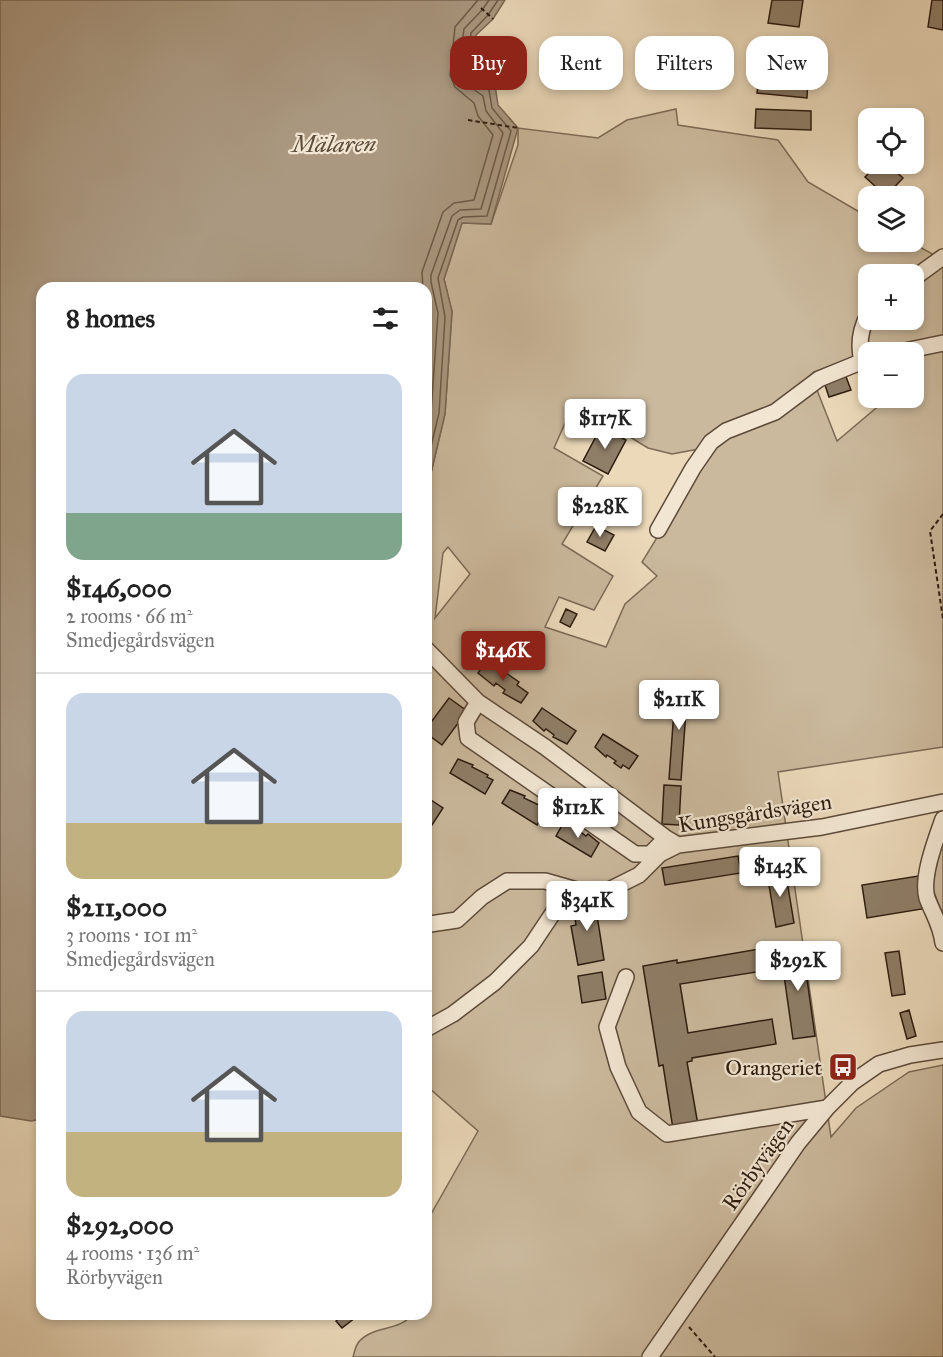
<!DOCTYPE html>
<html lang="en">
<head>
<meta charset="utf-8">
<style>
  body { margin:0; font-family:"IM FELL Great Primer",serif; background:#f2f2f2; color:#222; height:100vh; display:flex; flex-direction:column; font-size:22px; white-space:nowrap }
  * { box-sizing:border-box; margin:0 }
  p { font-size:20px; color:#767676 }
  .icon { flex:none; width:33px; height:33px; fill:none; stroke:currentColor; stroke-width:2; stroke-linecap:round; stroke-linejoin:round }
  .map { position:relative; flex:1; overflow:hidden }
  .drawer { position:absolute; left:36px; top:282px; width:396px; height:1038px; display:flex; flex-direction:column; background:#fff; border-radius:18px; box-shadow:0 3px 9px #0003 }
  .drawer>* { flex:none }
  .banner { position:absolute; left:450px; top:36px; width:402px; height:54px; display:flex; gap:12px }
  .tools { position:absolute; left:858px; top:108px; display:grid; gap:12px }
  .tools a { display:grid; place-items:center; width:66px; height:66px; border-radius:12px; background:#fff; box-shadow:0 3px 9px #0003; font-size:30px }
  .price { position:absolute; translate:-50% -51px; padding:0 14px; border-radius:6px; background:#fff; color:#222; font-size:20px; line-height:39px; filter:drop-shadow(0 2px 3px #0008) }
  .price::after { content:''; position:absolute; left:50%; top:36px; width:18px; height:14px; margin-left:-9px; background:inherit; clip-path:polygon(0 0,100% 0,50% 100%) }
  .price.active { background:#8f2418; color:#fff }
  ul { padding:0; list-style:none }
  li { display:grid; align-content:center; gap:12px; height:318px; padding:0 30px }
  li+li { border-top:2px solid #e0e0e0 }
  li span { display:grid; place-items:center; height:186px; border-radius:18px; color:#555 }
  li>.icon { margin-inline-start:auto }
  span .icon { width:108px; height:108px; fill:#fffc; stroke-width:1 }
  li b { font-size:26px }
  h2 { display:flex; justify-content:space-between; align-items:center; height:72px; padding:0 30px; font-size:26px }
  .chip { padding:0 21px; border-radius:18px; background:#fff; box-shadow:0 3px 9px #0003; font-size:21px; line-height:54px }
  .chip.active { background:#8f2418; color:#fff }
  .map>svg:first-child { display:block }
  .green { fill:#cbb99d; stroke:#7c6a56; stroke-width:1.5; fill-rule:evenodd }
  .water { fill:#aa9880; stroke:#786653; stroke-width:1.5 }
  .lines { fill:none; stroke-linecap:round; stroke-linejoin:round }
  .shore { stroke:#6b5a48; stroke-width:1.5 }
  .building { fill:#8f7e68; stroke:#2c1b0f; stroke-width:1.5 }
  .minor-casing { stroke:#5c4a3a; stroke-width:18 }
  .path { stroke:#2c1b0f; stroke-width:2; stroke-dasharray:4.5 3; stroke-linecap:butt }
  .minor { stroke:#f2e6d2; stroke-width:15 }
  .labels { text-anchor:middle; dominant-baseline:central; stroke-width:4.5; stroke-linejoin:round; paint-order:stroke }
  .street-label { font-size:22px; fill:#2c1b0f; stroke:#f2e6d2 }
  .poi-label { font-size:22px; fill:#2c1b0f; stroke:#f2e6d2; text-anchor:end }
  .water-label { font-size:24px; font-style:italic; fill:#5e4d3c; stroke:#f2e6d2 }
</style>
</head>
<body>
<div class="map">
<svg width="943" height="1357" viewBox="0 0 943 1357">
  <rect width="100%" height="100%" fill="#ebd9ba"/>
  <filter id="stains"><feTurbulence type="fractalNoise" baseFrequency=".00333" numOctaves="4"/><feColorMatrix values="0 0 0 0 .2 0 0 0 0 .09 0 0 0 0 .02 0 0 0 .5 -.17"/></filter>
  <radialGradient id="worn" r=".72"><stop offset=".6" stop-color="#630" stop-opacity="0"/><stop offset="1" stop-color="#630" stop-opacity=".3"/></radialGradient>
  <path class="green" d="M676,109l2,16 100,15 30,42 60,35v25h43l32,18v76l-75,16 -54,20 -29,27 -86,50 -27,5 -24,-6 -74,-45 -20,45 49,28 -41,68 51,32 -19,34 -35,-13 -14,30 61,20 19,-43 32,-28 -15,-14 68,-111 22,-19 83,-47 22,56 51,-43h26v-44l29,-7v400l-165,25 53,365 25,-29 53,-36 34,-7v292h-590c1,-4 3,-11 5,-14 13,-18 43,-11 54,-29h14v-91l52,-92 -48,-42 -4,2v-597l19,-80 7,-102 -8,-33 18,-56 29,1 27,-79v-17l80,10 29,-18zM868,274h46v46h-46zM448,547l22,27 -35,44 8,-65z
    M943,841v75l-12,-32z"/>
  <path class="water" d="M0,0h505l-12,19 -17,16 -4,37 11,10 12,3 3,20 20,23 -27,96 -29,-1 -18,56 8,32 -7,103 -19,80v-206h-384v831l-11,2 -31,-5z"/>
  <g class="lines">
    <path class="shore" d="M423,288l-1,-16 21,-60 11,-9 20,-3 19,-65 -15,-19 -4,-13 -19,-16 -5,-12 5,-48 23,-27
      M426,435l5,-23 7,-99 -7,-31v-7l21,-59 8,-6 21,-1 22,-76 -17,-22 -3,-15 -21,-15 -4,-10 6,-42 18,-19 7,-10
      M426,467l13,-54 6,-96 -7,-39 20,-58 5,-3 24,-1 24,-85 -19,-23 -3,-18 -10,-4 -13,-13 5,-40 17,-18 10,-15"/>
  </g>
  <path class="building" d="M772,0h31l-4,27 -31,-4z
    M932,0h11v30l-15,-3z
    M759,73l49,5 -1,20 -50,-5z
    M756,109l55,2v19l-56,-2z
    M878,164h10l15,14 -17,18 -21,-19z
    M845,374l6,16 -22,7 -5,-15z
    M601,427l25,13 -18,34 -25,-13z
    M596,526l18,9 -9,16 -18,-9z
    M566,609l11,5 -7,13 -10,-5z
    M486,661l12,9 1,-2 20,14 -2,3 11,8 -7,10 -18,-10 2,-3 -9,-7 -2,3 -16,-13z
    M676,683h12l-7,97 -12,-1z
    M449,698l18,13 -25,34 -16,-12v-4z
    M542,708l34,23 -9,13 -14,-7 1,-2 -8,-6 -2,2 -11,-10z
    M603,734l35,22 -9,13 -6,-4 -2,3 -7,-5 2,-2 -9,-6 -1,2 -11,-10z
    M458,759l15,6 -1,2 16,8 -1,2 6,3 -8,14 -35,-21z
    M664,785l17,1 -2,39 -17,-1z
    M510,790l15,6 -1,2 17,8 -1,2 5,3 -8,14 -35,-22z
    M428,798l15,10 -11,17 -6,-4z
    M564,822l15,6 -1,2 8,6 2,-2 11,9 -8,14 -35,-21z
    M738,856l3,17 -76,12 -3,-17z
    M785,869l9,54 -18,4 -9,-54z
    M918,876l4,33 -55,9 -5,-33z
    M594,896l10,64 -26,5 -7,-39 5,-1 -4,-25z
    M802,944l13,92 -22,3 -13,-92z
    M759,949l4,22 -83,13 8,49 84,-14 4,25 -84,14v3l-5,1 11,63 -25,4 -10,-64 -4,1 -16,-100 34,-6v3z
    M899,951l6,43 -13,2 -7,-43z
    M602,972l4,27 -24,4 -4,-27z
    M909,1010l7,26 -9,3 -7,-26z
    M345,1314h15l-18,14 -6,-7z"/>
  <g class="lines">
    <g class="minor-casing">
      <path id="minor" d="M914,278l29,-21
        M900,352l43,-9
        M862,361c-4,-16 -2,-31 6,-46
        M658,530l35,-62 18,-26 15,-11 49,-19 44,-33 49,-20
        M426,649l52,53 67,45 121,91 12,7
        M478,702l-12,20 2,16 167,116h15l10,-10
        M943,819c-7,20 -22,58 -16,79 6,16 14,27 16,45
        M426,923l4,1 27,-4 25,-23 25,-16h38l35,10
        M626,977l-19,50 11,40 21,45 28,22 160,-26
        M426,1029l27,-15 42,-32 36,-36 32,-48 17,-7 29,-1 30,-15 21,-21 18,-9 144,-18 121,-25
        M650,1357l148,-214 29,-35 26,-26 26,-18 31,-9 33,-5"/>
    </g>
    <path class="path" d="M481,8l12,11
      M453,57l20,7
      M468,120l50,8
      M943,514l-13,17 13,88
      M689,1327l26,30"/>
    <use href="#minor" class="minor"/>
  </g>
  <defs>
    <g id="bus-square" transform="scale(1.5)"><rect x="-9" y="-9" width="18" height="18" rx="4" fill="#8f2418" stroke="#f2e6d2"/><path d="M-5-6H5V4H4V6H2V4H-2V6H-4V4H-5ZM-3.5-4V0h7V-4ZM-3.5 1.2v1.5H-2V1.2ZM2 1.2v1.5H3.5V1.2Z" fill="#fff"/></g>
  </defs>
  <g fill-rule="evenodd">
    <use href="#bus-square" x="843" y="1067"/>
  </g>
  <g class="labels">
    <g class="street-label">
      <text transform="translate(755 813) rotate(-9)">Kungsgårdsvägen</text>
      <text transform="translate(758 1164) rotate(-55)">Rörbyvägen</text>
    </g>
    <g class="poi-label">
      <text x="822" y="1067">Orangeriet</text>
    </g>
    <g class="water-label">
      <text x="334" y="144">Mälaren</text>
    </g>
  </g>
  <rect width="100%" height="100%" filter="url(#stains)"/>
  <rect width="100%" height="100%" fill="url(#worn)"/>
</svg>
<div class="tools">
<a><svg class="icon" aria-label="locate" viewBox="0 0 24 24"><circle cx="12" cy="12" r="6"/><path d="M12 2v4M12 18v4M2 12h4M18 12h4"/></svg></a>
<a><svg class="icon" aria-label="layers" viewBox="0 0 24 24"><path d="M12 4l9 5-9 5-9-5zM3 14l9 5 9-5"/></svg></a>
<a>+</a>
<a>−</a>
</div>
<b class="price" style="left:605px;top:450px">$117K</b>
<b class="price" style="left:600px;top:538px">$228K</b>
<b class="price active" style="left:503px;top:682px">$146K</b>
<b class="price" style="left:679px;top:731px">$211K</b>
<b class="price" style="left:578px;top:839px">$112K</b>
<b class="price" style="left:780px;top:898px">$143K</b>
<b class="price" style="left:587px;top:932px">$341K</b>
<b class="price" style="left:798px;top:992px">$292K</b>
<div class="banner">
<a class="chip active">Buy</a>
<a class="chip">Rent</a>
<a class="chip">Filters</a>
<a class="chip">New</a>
</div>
<section class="drawer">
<h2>8 homes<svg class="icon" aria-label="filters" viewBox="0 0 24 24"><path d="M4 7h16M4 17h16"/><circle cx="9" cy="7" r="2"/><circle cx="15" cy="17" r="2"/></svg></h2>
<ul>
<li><span style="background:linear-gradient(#c9d6e8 75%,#7fa58c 0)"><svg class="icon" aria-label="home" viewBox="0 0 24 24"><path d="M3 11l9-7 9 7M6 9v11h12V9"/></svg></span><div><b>$146,000</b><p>2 rooms · 66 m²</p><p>Smedjegårdsvägen</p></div></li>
<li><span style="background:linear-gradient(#c9d6e8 70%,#c2b280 0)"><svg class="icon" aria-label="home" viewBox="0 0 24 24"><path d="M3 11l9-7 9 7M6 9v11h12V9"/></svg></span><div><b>$211,000</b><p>3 rooms · 101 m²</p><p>Smedjegårdsvägen</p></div></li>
<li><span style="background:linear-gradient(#c9d6e8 65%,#c2b280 0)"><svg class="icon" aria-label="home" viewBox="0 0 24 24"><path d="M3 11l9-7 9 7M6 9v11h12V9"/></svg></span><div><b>$292,000</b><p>4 rooms · 136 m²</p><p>Rörbyvägen</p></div></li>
</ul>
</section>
</div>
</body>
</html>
